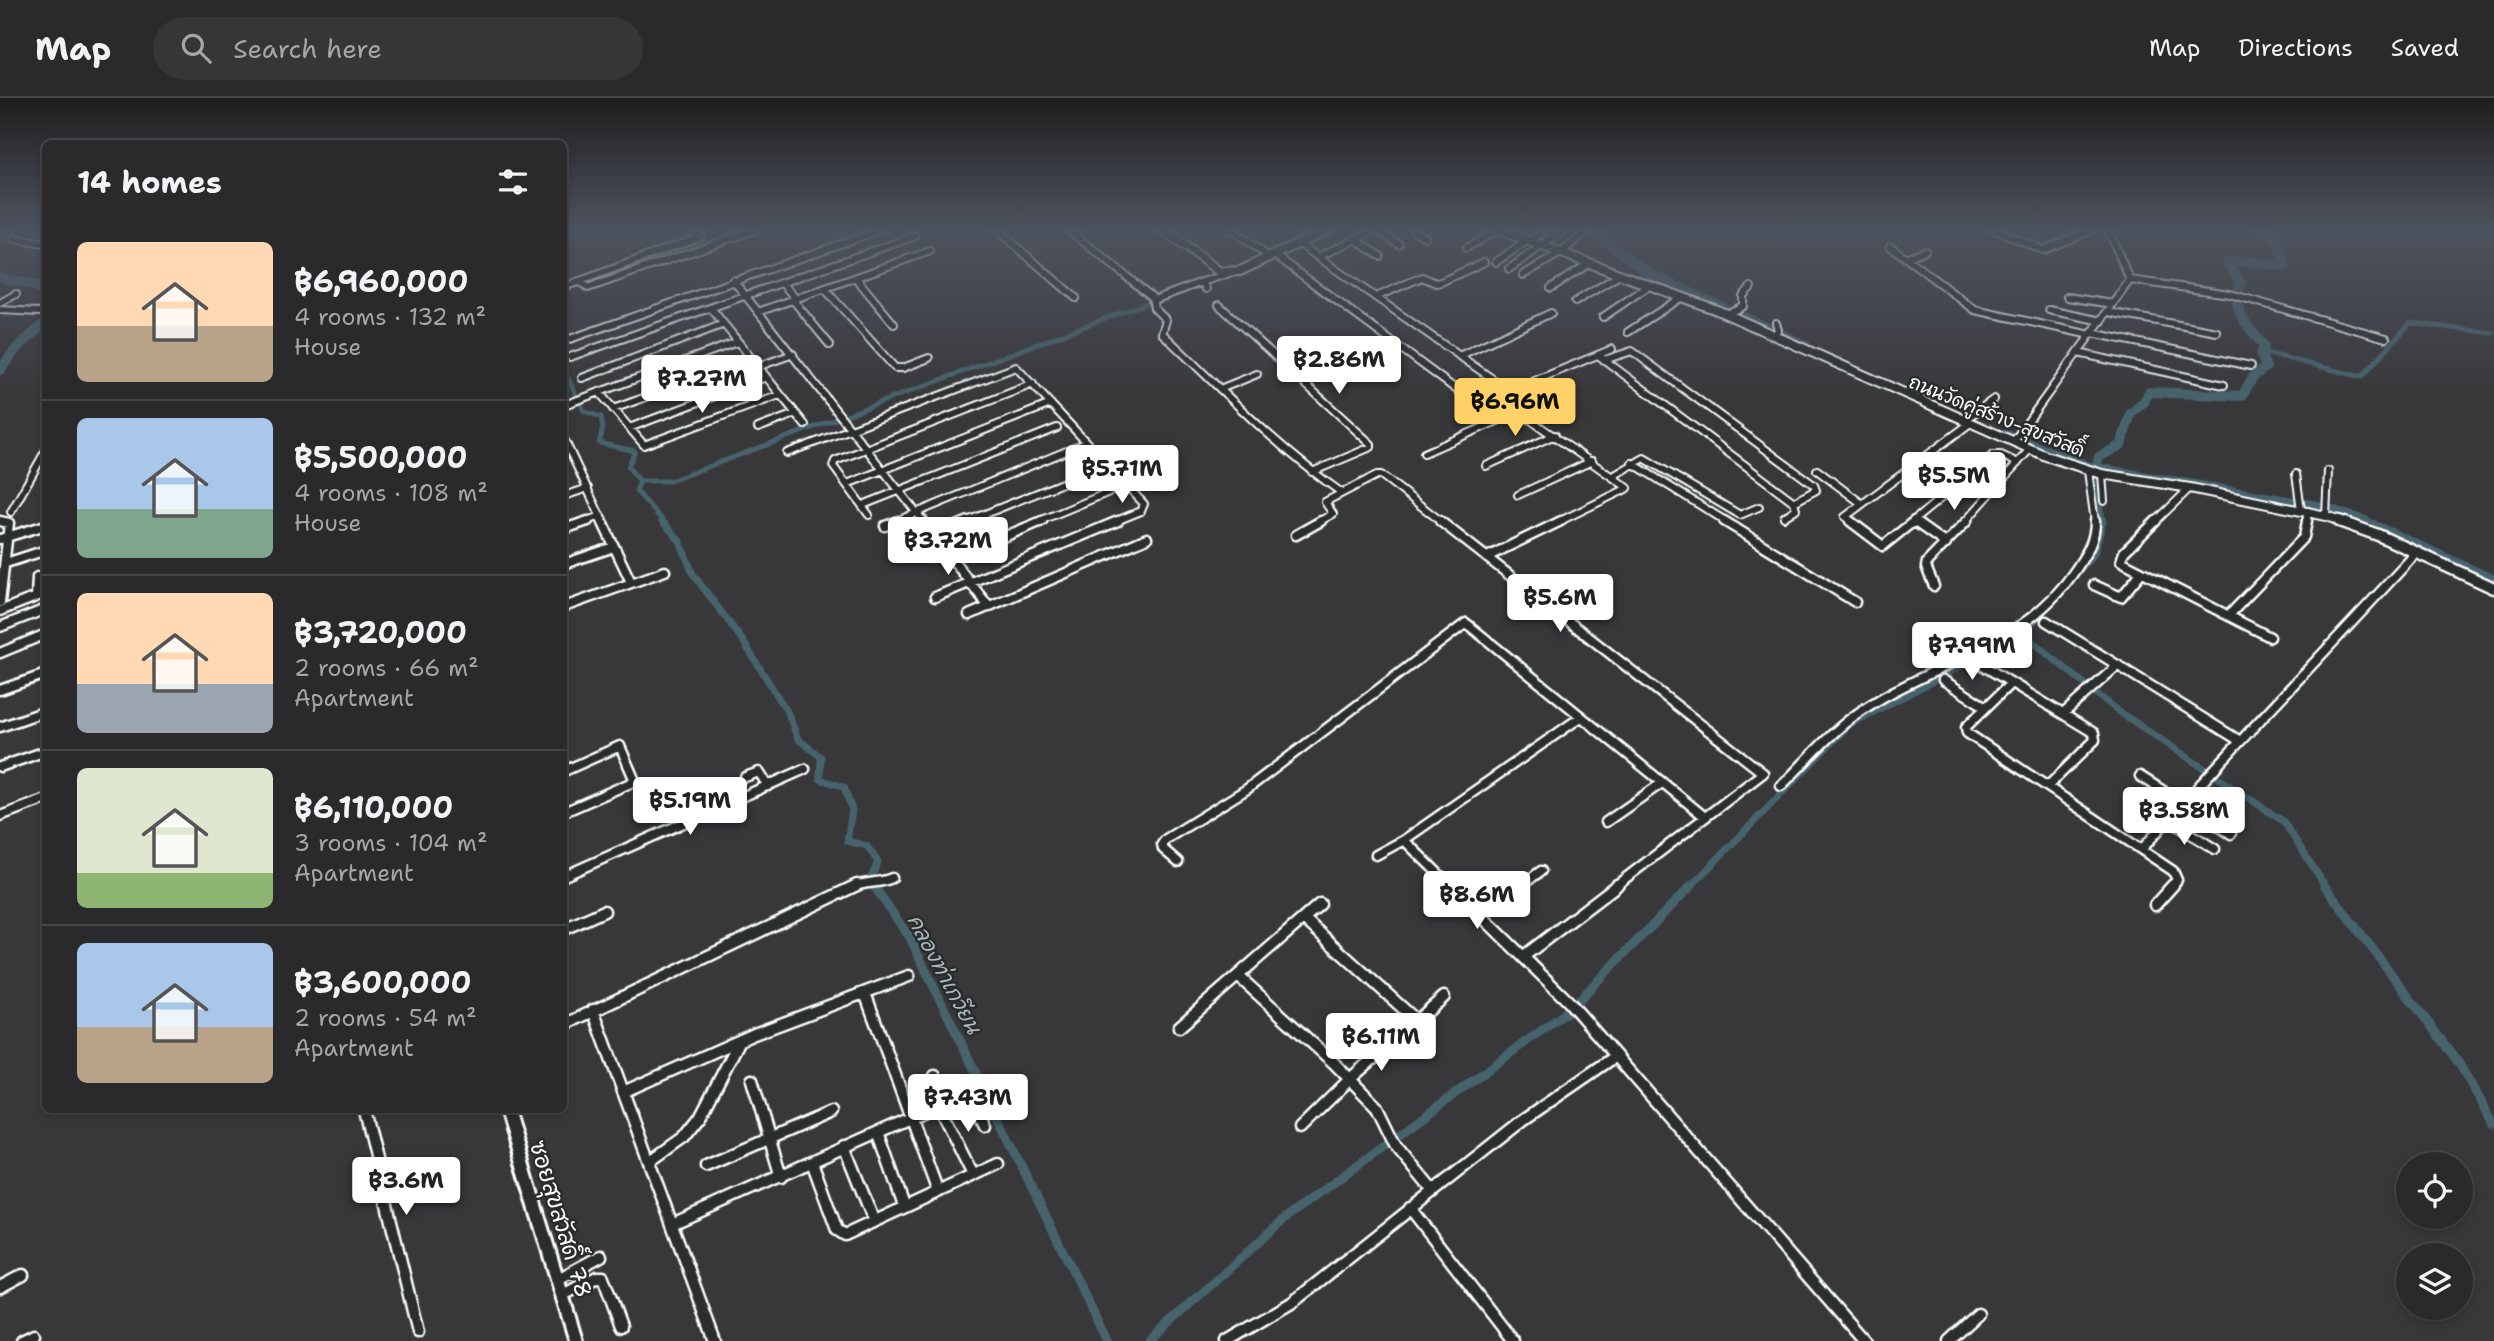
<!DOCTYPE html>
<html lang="en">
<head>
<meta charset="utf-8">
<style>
  body { margin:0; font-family:"Shantell Sans","Playpen Sans Thai",sans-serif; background:#363537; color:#f1f3f6; height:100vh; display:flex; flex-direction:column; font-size:26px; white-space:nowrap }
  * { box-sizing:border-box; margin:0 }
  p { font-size:23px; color:#a5a6a9 }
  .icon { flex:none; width:38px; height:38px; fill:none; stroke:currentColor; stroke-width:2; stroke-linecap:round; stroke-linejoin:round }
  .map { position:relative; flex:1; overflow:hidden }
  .side { position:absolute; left:42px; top:42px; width:525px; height:973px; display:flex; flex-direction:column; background:#2a292b; border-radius:10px; box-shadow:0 4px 10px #0003,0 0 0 2px #464547 }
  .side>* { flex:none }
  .tools { position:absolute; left:2396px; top:1054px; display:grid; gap:14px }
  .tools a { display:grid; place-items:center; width:77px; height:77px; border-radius:50%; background:#2a292b; box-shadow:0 4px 10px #0003,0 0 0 2px #464547; font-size:35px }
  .price { position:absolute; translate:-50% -60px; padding:0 16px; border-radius:7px; background:#fff; color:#222; font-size:23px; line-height:46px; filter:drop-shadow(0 2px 4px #0008) }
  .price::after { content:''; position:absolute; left:50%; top:42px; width:21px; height:16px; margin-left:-10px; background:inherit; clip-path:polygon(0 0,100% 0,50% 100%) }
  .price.selected { background:#ffd166; color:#111 }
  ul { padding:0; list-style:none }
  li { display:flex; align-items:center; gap:21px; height:175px; padding:0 35px }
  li+li { border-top:2px solid #464547 }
  li span { display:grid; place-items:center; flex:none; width:196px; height:140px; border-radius:10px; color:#555 }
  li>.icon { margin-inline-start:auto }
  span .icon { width:84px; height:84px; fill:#fffc; stroke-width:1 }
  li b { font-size:30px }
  h2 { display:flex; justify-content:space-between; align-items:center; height:84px; padding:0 35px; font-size:30px }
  header { display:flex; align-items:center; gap:42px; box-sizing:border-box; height:98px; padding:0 35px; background:#2a292b; border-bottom:2px solid #464547 }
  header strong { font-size:33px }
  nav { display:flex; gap:38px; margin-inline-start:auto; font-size:24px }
  .search { width:490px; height:63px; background:#363537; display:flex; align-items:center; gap:18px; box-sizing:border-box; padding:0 24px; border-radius:38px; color:#a5a6a9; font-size:26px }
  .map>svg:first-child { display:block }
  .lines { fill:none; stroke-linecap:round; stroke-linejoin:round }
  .canal-far2 { stroke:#47636c; stroke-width:5 }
  .canal-far1 { stroke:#47636c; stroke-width:7 }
  .canal { stroke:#47636c; stroke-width:9 }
  .river-far1 { stroke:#47636c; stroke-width:10 }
  .river { stroke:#47636c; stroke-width:12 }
  .minor-far2-casing { stroke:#fff; stroke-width:10 }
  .minor-far1-casing { stroke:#fff; stroke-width:13 }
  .minor-casing { stroke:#fff; stroke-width:15 }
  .tertiary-far2-casing { stroke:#fff; stroke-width:12 }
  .tertiary-far1-casing { stroke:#fff; stroke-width:15 }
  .tertiary-casing { stroke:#fff; stroke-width:18 }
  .minor-far2 { stroke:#2a2d2e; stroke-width:6 }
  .minor-far1 { stroke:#2a2d2e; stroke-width:8 }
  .minor { stroke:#2a2d2e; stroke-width:10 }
  .tertiary-far2 { stroke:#2a2d2e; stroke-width:8 }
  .tertiary-far1 { stroke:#2a2d2e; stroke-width:10 }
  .tertiary { stroke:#2a2d2e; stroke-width:12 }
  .labels { text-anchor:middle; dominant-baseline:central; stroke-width:5; stroke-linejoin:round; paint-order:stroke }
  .street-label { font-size:19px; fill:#fff; stroke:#2a2d2e }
  .water-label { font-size:21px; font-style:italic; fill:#acb9bd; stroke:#2a2d2e }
  .near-street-label { font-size:23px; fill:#fff; stroke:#2a2d2e }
</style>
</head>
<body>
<header>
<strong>Map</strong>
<div class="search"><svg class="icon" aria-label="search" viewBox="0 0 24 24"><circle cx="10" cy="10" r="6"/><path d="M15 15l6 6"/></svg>Search here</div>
<nav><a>Map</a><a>Directions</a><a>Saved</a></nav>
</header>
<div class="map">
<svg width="2494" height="1243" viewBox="0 0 2494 1243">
  <rect width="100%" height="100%" fill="#383739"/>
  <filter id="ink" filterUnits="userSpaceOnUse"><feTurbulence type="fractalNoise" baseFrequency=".0143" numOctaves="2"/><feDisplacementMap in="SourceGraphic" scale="14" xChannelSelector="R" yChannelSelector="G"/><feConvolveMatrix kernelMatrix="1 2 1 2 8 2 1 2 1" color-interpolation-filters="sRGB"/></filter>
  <g filter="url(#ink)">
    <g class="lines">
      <path class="canal-far2" d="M2262,254l100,25 48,-54 84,10
        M564,272l20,41 17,6 2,11 -4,15 36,8 -7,16 12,14 -4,10 28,31
        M2096,370l-1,17 9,37
        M640,383h30l482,-180"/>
      <path class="canal-far1" d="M662,423l18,20 13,33 50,67 45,72 10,26 23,18 -1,22 24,8 8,23 -5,31 20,5 11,16 -8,18 5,7
        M2074,479l20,-23 9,-33
        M2023,536l95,77 165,110 43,66
        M1690,789l159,-162 174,-91 27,-30"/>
      <path class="canal" d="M873,787l37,53 197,403
        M2324,787l134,177 36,62
        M1149,1243l135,-122 284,-208 124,-126"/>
      <path class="river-far1" d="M1591,132l57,43 157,72
        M0,144l6,-12
        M0,179l35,9 11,8
        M0,272l16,-21 30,-27
        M2004,336l86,33 233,40 44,15
        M2096,370l3,-11 22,-12 10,-32 13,-11 5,-10 93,4 11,-19 13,-10 -5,-12 3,-9c-15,-19 -36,-37 -23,-63l-14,-20 12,-2 46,5 -8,-27 -17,-9"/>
      <path class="river" d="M2362,423l132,60"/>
      <g class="minor-far2-casing">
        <path id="minor-far2" d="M997,132l79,68
          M1069,132l83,67 2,11 12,12 -4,13c58,55 114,114 180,160
          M1232,132l37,27
          M1377,132l22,14
          M1413,132l12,7
          M1995,132l48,20 49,-20
          M2108,132l22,50
          M14,141l32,5
          M1355,141l25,17
          M1531,143l13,-11
          M1298,145l226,158 1,15 103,72 -70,34
          M1890,148l85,64 116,25
          M1466,150l32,-18
          M1275,157l202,150 5,1 32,-12
          M1318,159l57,-27
          M1906,160l19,-8
          M1496,164l32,-22
          M1509,171l55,-39
          M1523,177l38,-22 27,-23
          M856,180l38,46
          M733,182l191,242
          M579,183l9,7 166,-58
          M782,185l14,16
          M564,189l138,-51 -7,-6
          M1551,190l39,-25
          M825,191l70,79h8l26,-10
          M1206,191l-4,-7 25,-8
          M1376,199l46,-20 14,6 5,-1 43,-20
          M2067,199l46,7
          M793,202l37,45
          M1154,202l48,-18
          M1575,204l46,-28
          M0,205l16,-9
          M1219,207l152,139v3l-59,25
          M711,210l94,117
          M0,212l39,2
          M2049,212l53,11
          M758,214l172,-61
          M2108,214l109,20
          M1726,216l17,-8v-10l8,-9
          M1603,219l47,-32
          M1628,234l54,-35
          M2092,235l159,33
          M1774,237l4,-5 -2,-7
          M564,243l316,-111
          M2078,255l146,32
          M1598,257l196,147
          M1459,258l92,-43
          M570,259l345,-121
          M1604,262l28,-9 182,134 2,5 -22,12
          M757,269l36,-13
          M582,280l142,-54
          M1220,291l37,-15
          M1510,293l102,-42
          M599,294l45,53 136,-50
          M564,307l173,-63
          M613,311l138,-50
          M1963,323l31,-22
          M629,330l137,-51
          M758,330l37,-14
          M564,341l39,83
          M2013,344l117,-162 100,14 156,44
          M787,355l229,-86 128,137 -3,7 -27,11
          M1424,355l101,-44
          M1632,365l95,59
          M1486,368l69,-31
          M1817,372l44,33
          M2088,373l7,51
          M2102,376l2,27
          M2296,376l5,36
          M1613,378l31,-18 96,57 19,-8
          M847,386l204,-80
          M1518,397l74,-34
          M564,398l24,-8
          M863,407l194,-77
          M11,414l35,-62
          M869,417l-36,-49 2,-5 198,-77
          M2326,418l2,-45
          M1784,419l12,-8 -2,-7
          M0,423l6,1
          M583,424l18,-6
          M894,424l192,-79
          M965,424l122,-49
          M1037,424l89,-37
          M1318,424l15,-8 -8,-12 52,-27h4l61,47
          M1852,424l-7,-5 124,-93
          M1912,424l81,-67h8l17,8
          M1965,424l65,-73
          M2155,424l35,-34
          M2306,424l2,-11"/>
      </g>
      <g class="minor-far1-casing">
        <path id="minor-far1" d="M0,423l9,2 -9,79
          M602,423l29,61
          M923,423l66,86
          M1440,423l323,252 -149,114
          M1724,423l131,81
          M1850,423l33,25 31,-25
          M2156,423l-32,31 -3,9 149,76
          M1915,424l31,22
          M885,428l13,-5
          M564,431l24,-8
          M1296,437l25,-14
          M0,441l46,-14
          M909,447l60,-24
          M1487,459l74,-36
          M953,460l89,-37
          M6,465l40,-13
          M564,466l50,-17
          M2094,487l27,12 20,-24
          M1934,488l-8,-19 1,-5 40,-41
          M36,499l1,-20
          M935,499l183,-76
          M564,509l101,-36
          M0,513l46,-18
          M2232,514l72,-75 3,-16
          M969,517l178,-77
          M2046,523l194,120
          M0,529l46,-18
          M0,555l46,-19
          M1982,567l112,68 1,7 -47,46
          M1943,582l43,27
          M2011,585l-45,44 1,6 206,138 4,9 -6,7
          M0,592l46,-16
          M2063,616l55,-49
          M0,629l46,-16
          M0,669l46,-16
          M564,673l56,-25 15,35 -71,31
          M2140,678l91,58
          M745,679l14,-5 9,14
          M1781,688c23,-22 44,-48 69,-67 75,-57 171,-66 226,-150 11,-17 19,-28 19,-48
          M0,718l46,-17
          M2169,722l46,29
          M1606,724l56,-39
          M1404,742l48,47
          M2142,751c89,-101 184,-197 275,-297
          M1376,757l28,-15 177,-123
          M1178,764l-15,-13 -1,-5 4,-5 81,-50 219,-166 239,194
          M564,778l241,-107
          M853,789c13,-6 26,-3 39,-9
          M1519,789l22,-16"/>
      </g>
      <g class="minor-casing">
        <path id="minor" d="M1450,787l119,117 295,339
          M2155,807l18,-20
          M1481,816l40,-29
          M1304,821l113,102
          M564,831l40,-18
          M1524,858l93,-71
          M1238,878l96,87 43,44 19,39 37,45
          M865,895l73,199
          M593,912l122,331
          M564,927l293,-140
          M1179,929l141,-123
          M935,978l10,25
          M752,982l29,97
          M623,994l131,-58 155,-58
          M938,1007l35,70
          M364,1012l54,222
          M1300,1030l50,-49 94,-82
          M878,1034l26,74
          M844,1048l30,75
          M649,1064l35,-25 16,-20 40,-77
          M812,1064l25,68 8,5 153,-71
          M706,1068l125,-54
          M1410,1110l103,133
          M672,1126l294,-131 5,1 14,31
          M558,1181l43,-23
          M0,1189l23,-12
          M563,1197l34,-18h6l18,49
          M22,1243l12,-6
          M1227,1243l66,-39 230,-182 93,-64
          M1949,1243l29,-27"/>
      </g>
      <g class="tertiary-far2-casing">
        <path id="tertiary-far2" d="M1163,132l57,42 20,-1 87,-41
          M1499,132l218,80 329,146 56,18 88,14 136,28 18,6"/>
      </g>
      <g class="tertiary-far1-casing">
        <path id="tertiary-far1" d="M2339,423l39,14 116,53"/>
      </g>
      <g class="tertiary-casing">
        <path id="tertiary" d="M506,1012l70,231"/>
      </g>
      <use href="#minor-far2" class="minor-far2"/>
      <use href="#minor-far1" class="minor-far1"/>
      <use href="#minor" class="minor"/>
      <use href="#tertiary-far2" class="tertiary-far2"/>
      <use href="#tertiary-far1" class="tertiary-far1"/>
      <use href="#tertiary" class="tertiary"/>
    </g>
  </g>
  <linearGradient id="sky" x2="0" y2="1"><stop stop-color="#1f1e1f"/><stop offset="0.43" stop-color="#4d535f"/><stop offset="1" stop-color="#4d535f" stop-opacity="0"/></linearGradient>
  <rect width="2494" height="306" fill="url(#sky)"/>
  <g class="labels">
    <g class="street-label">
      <text transform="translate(1997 318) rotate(22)">ถนนวัดคู่สร้าง-สุขสวัสดิ์</text>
    </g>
    <g class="water-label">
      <text transform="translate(944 876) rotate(62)">คลองท่าเกวียน</text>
    </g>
    <g class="near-street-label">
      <text transform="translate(561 1121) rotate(73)">ซอยสุขสวัสดิ์ 78</text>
    </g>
  </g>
</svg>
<div class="tools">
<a><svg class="icon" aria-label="locate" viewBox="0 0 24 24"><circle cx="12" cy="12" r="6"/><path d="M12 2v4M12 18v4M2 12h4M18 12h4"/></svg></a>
<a><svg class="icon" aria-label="layers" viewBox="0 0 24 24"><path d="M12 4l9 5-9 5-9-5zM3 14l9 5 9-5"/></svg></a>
</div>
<b class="price" style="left:1339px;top:298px">฿2.86M</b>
<b class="price" style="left:702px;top:317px">฿7.27M</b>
<b class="price selected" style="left:1515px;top:340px">฿6.96M</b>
<b class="price" style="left:1122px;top:407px">฿5.71M</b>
<b class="price" style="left:1954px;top:414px">฿5.5M</b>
<b class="price" style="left:948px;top:479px">฿3.72M</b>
<b class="price" style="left:1560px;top:536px">฿5.6M</b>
<b class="price" style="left:1972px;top:584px">฿7.99M</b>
<b class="price" style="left:690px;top:739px">฿5.19M</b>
<b class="price" style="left:2184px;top:749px">฿3.58M</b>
<b class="price" style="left:1477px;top:833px">฿8.6M</b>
<b class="price" style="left:1381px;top:975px">฿6.11M</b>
<b class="price" style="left:968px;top:1036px">฿7.43M</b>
<b class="price" style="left:406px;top:1119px">฿3.6M</b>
<section class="side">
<h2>14 homes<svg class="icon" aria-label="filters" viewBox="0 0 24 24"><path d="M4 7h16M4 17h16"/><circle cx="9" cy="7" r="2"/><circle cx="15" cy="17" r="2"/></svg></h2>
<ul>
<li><span style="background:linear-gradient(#ffd9b3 60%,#b9a48a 0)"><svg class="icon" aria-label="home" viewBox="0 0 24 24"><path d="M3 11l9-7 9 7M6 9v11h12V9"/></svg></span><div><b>฿6,960,000</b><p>4 rooms · 132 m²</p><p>House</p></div></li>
<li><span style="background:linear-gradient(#a9c7e8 65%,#7fa58c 0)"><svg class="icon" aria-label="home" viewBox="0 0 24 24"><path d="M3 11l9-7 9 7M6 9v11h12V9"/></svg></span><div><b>฿5,500,000</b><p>4 rooms · 108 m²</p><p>House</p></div></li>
<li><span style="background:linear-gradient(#ffd9b3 65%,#9aa5b1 0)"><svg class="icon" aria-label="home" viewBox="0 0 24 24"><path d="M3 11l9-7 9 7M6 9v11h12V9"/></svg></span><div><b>฿3,720,000</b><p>2 rooms · 66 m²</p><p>Apartment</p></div></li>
<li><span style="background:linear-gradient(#dfe7d0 75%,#8fb573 0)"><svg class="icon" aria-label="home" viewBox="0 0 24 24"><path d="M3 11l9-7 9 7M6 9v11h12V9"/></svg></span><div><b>฿6,110,000</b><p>3 rooms · 104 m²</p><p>Apartment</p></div></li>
<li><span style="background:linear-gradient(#a9c7e8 60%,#b9a48a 0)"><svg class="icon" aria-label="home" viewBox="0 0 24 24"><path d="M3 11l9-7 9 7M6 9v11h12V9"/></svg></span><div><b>฿3,600,000</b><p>2 rooms · 54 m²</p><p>Apartment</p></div></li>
</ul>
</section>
</div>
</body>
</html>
